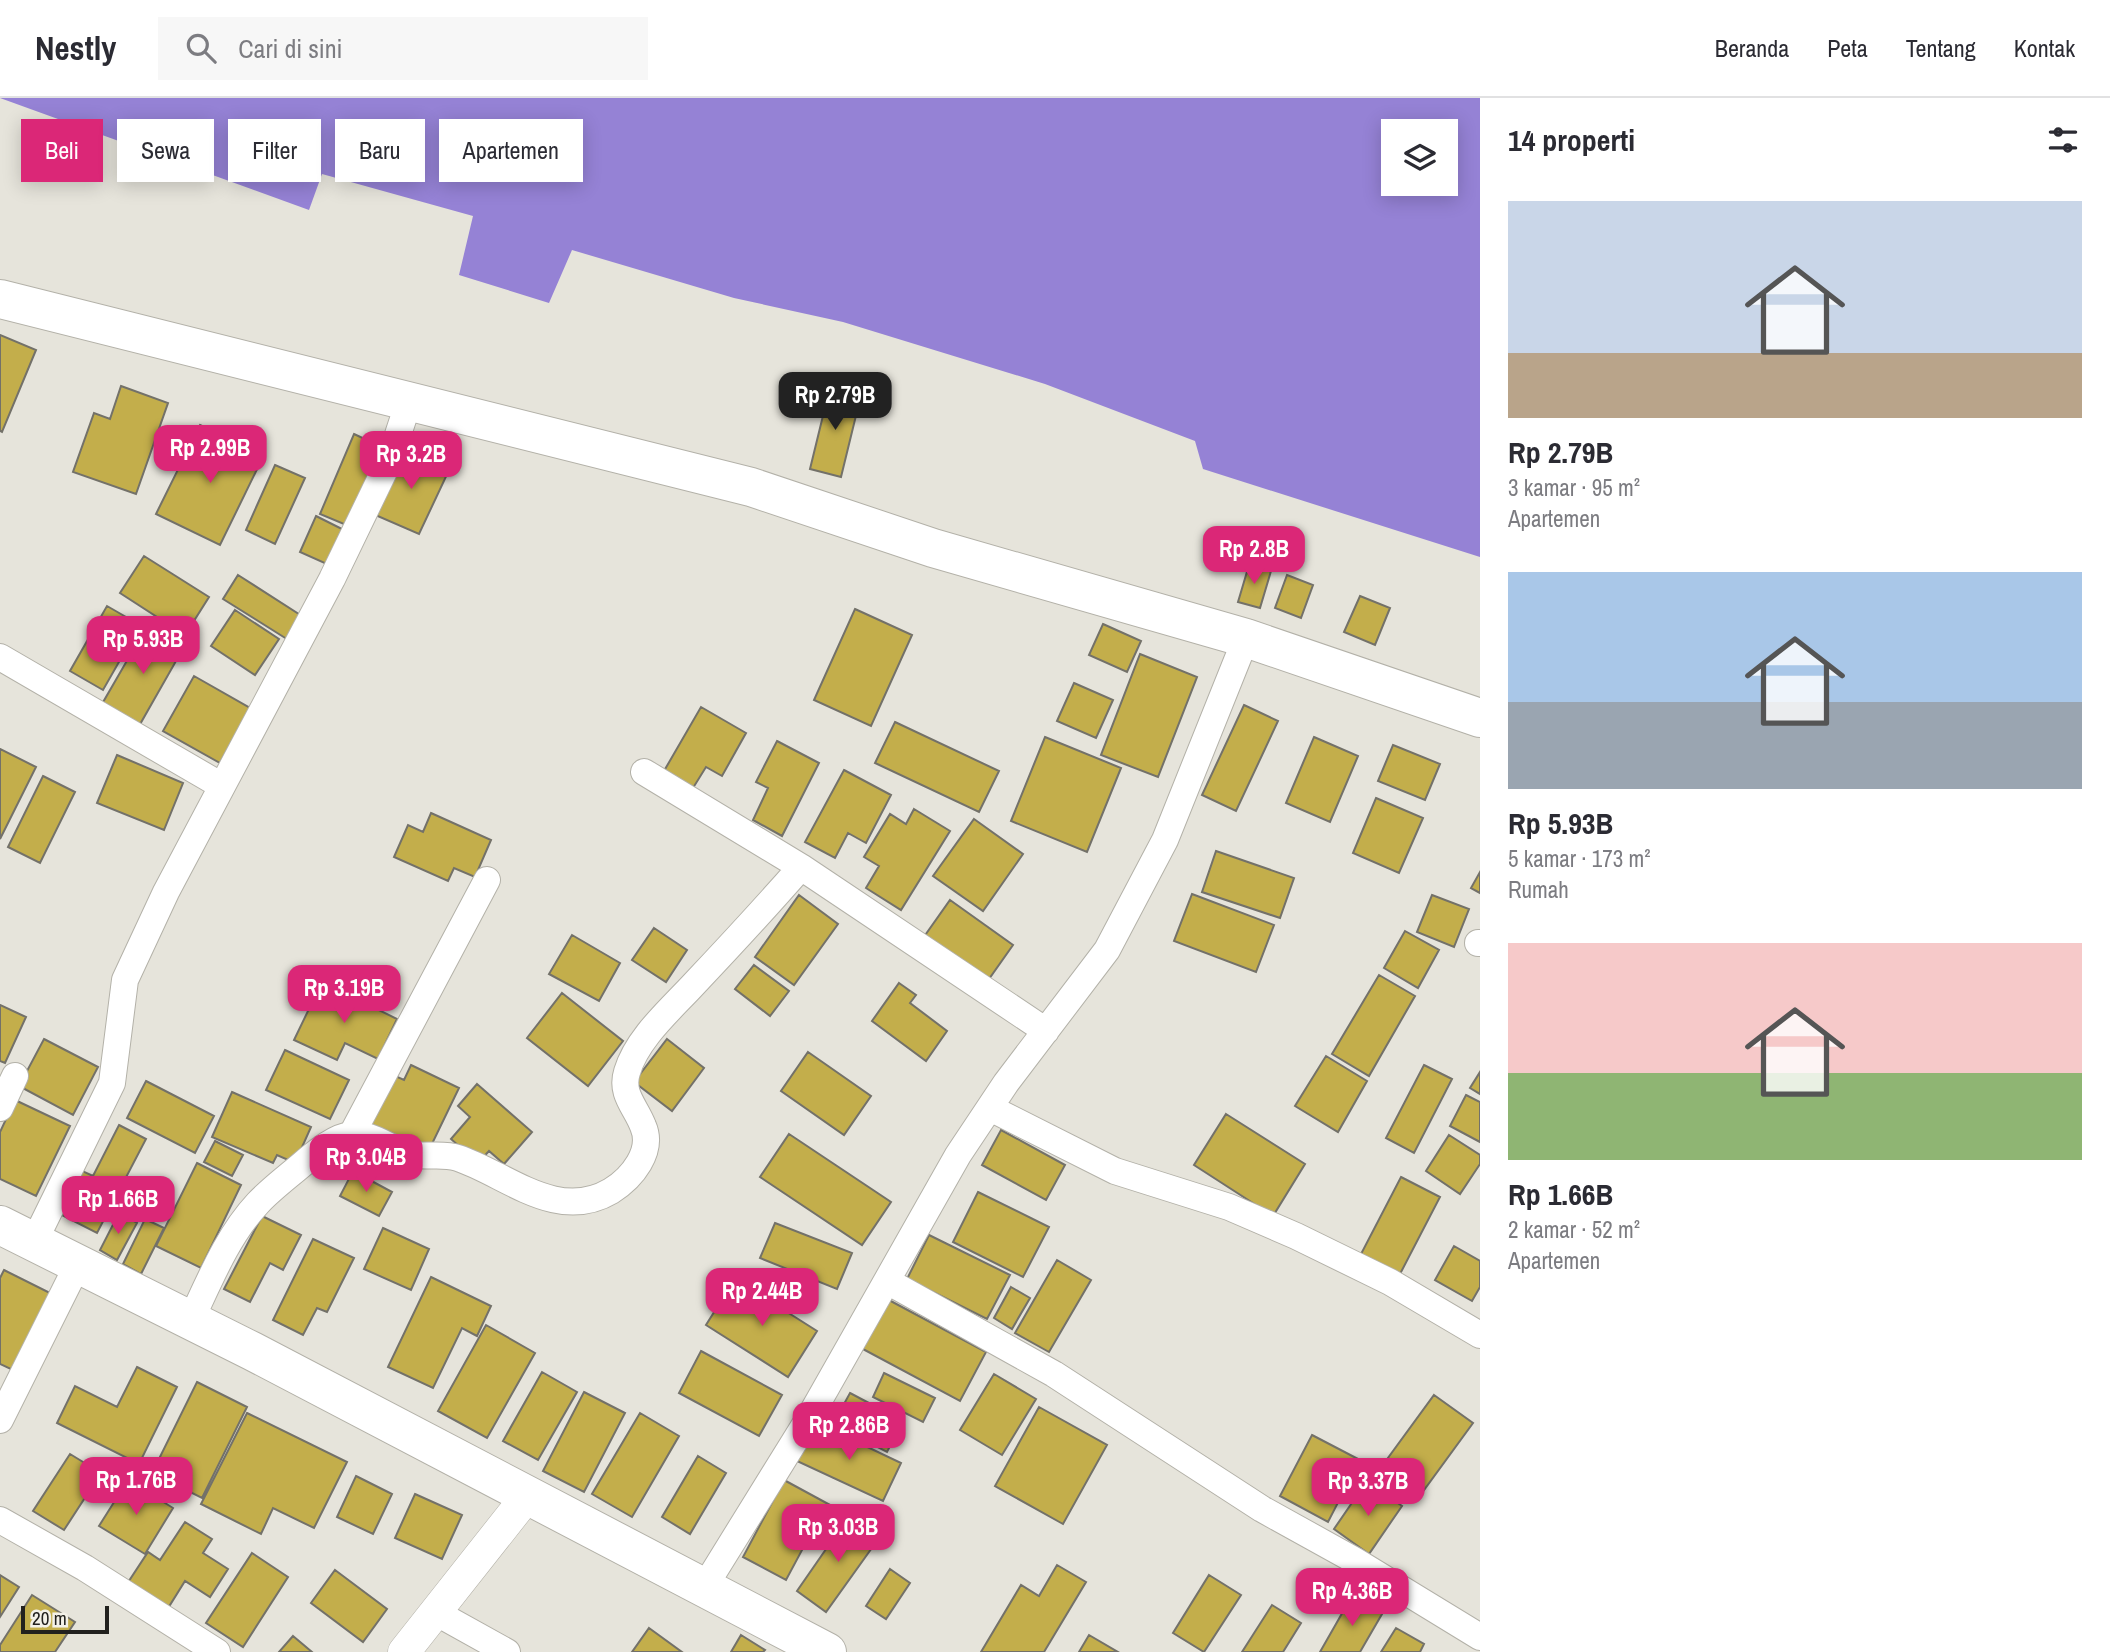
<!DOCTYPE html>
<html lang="id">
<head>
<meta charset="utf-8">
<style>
  body { margin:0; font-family:"Archivo Narrow",sans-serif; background:#f7f7f7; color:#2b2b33; height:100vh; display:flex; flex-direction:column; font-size:26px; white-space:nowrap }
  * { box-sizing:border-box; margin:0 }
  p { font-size:23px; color:#7c7c81 }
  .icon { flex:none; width:38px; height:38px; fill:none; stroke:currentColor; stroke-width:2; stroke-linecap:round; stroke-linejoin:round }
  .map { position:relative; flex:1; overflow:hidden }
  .details { display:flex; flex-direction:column; background:#fff; width:630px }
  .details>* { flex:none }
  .guide { position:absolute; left:21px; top:21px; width:665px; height:63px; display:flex; gap:14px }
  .tools { position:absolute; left:1381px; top:21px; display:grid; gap:14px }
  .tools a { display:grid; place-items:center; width:77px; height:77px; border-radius:0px; background:#fff; box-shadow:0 4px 18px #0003; font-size:35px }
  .scale { position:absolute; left:21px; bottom:18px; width:88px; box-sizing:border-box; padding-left:7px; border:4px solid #22211e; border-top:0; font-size:19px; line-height:24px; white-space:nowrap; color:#22211e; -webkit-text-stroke:5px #f3f1e8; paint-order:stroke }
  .price { position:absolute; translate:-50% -60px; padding:0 16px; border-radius:14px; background:#db2777; color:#fff; font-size:23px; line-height:46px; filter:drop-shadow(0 2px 4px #0008) }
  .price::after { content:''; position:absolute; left:50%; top:42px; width:21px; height:16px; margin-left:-10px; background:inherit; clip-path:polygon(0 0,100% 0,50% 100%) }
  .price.active { background:#222; color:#fff }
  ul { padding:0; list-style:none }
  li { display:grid; align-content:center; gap:14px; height:371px; padding:0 28px }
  li span { display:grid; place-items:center; height:217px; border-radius:0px; color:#555 }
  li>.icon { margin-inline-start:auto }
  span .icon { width:126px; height:126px; fill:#fffc; stroke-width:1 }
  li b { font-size:30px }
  h2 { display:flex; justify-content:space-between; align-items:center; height:84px; padding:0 28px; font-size:30px }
  .tag { padding:0 24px; border-radius:0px; background:#fff; box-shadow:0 4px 18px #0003; font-size:24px; line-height:63px }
  .tag.active { background:#db2777; color:#fff }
  header { display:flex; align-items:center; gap:42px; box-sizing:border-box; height:98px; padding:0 35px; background:#fff; border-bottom:2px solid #e1e1e2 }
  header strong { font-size:33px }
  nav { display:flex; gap:38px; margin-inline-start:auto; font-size:24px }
  .search { width:490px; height:63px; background:#f7f7f7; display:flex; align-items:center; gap:18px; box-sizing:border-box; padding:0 24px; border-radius:0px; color:#7c7c81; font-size:26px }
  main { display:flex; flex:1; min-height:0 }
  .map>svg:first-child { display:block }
  .water { fill:#9582d5; fill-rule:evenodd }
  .building { fill:#c3ae4b; stroke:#737169; stroke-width:2 }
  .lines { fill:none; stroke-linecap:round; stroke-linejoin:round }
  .minor-casing { stroke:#b3b1a8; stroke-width:28 }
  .tertiary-casing { stroke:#b3b1a8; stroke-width:33 }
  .trunk-casing { stroke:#b3b1a8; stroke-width:40 }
  .minor { stroke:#fff; stroke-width:26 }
  .tertiary { stroke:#fff; stroke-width:32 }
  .trunk { stroke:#fff; stroke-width:38 }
</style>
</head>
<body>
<header>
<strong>Nestly</strong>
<div class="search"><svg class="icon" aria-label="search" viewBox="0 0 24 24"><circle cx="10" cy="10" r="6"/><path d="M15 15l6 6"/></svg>Cari di sini</div>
<nav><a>Beranda</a><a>Peta</a><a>Tentang</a><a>Kontak</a></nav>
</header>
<main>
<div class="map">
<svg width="1480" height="1554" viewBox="0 0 1480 1554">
  <rect width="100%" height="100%" fill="#e6e4db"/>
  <path class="water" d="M0,0h1480v459l-277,-88 -8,-28 -150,-57 -202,-62 -109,-24 -162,-48 -23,53 -90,-28 14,-59 -151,-42 -13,36zM1393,33h53v53h-53z"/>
  <path class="building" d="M0,237l36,15 -34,82 -2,-1z
    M121,288l47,17 -32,91 -63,-22 21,-59 16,6z
    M830,289l31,8 -20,82 -31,-8z
    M200,327l63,32 -43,88 -64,-31z
    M354,336l30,14 -33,79 -31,-13z
    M404,349l46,21 -31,66 -46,-20z
    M275,367l30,13 -30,66 -29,-14z
    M316,418l28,14 -15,35 -29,-13z
    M144,458l65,41 -24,38 -65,-42z
    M1249,467l22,6 -11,37 -22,-6z
    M238,477l67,43 -15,23 -67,-42z
    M1287,477l26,10 -12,33 -26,-10z
    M1360,498l30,12 -15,37 -31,-13z
    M107,508l33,19 -37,65 -33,-19z
    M855,511l57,26 -41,91 -57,-26z
    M235,512l44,29 -24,36 -44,-29z
    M1103,526l38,17 -14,31 -38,-17z
    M147,528l37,21 -45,79 -37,-22z
    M1140,556l57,23 -39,100 -57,-22z
    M194,578l56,32 -30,55 -57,-32z
    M1074,585l39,17 -17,38 -39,-17z
    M1244,607l34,16 -42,90 -34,-16z
    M701,609l45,26 -24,43 -16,-9 -13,21 -29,-17z
    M895,624l104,49 -20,41 -104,-49z
    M1045,639l76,31 -34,84 -76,-31z
    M1314,639l44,19 -28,66 -44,-19z
    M777,643l42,22 -37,73 -29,-16 15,-32 -12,-6z
    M1393,647l47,19 -15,36 -47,-19z
    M0,651l36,18 -36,72z
    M117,657l66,28 -19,47 -67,-27z
    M844,672l47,25 -25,48 -18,-10 -13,25 -30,-16z
    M43,678l32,16 -35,71 -32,-16z
    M1376,700l47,20 -24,55 -46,-20z
    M914,711l36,22 -49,79 -35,-22 13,-22 -15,-9 26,-43 16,10z
    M431,715l60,27 -16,37 -21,-9 -6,13 -54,-24 14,-32 15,7z
    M974,721l49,35 -40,57 -50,-35z
    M1216,753l78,27 -14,40 -78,-26z
    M1480,774v21l-9,-5z
    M1192,796l82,31 -18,47 -82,-31z
    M799,797l39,29 -44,61 -39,-28z
    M1432,797l37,14 -15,38 -37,-15z
    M950,802l63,45 -29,41 -63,-45z
    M654,830l33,22 -21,32 -34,-22z
    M1405,833l34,19 -21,38 -34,-20z
    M572,837l48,28 -21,38 -50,-27z
    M754,867l35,26 -19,25 -35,-27z
    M1379,877l36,21 -46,80 -37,-22z
    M322,884l75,37 -19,40 -33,-16 -8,17 -43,-20z
    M899,885l17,12 -6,8 37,28 -21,30 -54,-40z
    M562,895l61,48 -35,45 -61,-48z
    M0,907l26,12 -21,46 -5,-2z
    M44,941l54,28 -25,48 -54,-29z
    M667,941l37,29 -32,43 -38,-29z
    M285,952l64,30 -19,39 -64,-29z
    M808,954l63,44 -27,39 -63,-44z
    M1326,958l41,25 -29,51 -43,-26z
    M411,967l48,23 -30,62 -64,-18 28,-57 11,5z
    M1424,967l28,14 -38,74 -28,-15z
    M1480,974v22l-10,-6z
    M146,983l68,35 -19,37 -68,-35z
    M477,986l55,48 -28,32 -15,-13 -11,12 -27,-24 19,-22 -12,-11z
    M232,994l79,35 -16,36 -18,-8 -4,8 -61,-26z
    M1466,997l14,7v40l-30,-16z
    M15,1002l55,26 -34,70 -36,-17v-47z
    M1226,1016l79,50 -32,52 -79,-51z
    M119,1027l27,14 -49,94 -39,-20 22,-43 13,6z
    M1001,1032l64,35 -19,35 -64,-35z
    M789,1036l102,68 -29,43 -102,-68z
    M1449,1037l31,20v9l-20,30 -34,-23z
    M215,1043l28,14 -11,21 -28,-14z
    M197,1065l44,22 -40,83 -45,-22z
    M353,1073l39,21 -13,24 -39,-20z
    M1401,1079l39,20 -40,77 -39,-20z
    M978,1094l71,35 -26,50 -70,-35z
    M119,1115l18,10 -20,37 -17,-10z
    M262,1118l39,19 -18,35 -13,-7 -20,39 -26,-13z
    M145,1121l19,9 -23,46 -18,-10z
    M775,1125l77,30 -15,36 -77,-31z
    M383,1130l46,21 -18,41 -47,-21z
    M929,1137l81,40 -23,44 -80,-40z
    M313,1141l41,19 -27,54 -10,-4 -14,27 -30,-15z
    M1454,1148l26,15v26l-8,14 -37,-21z
    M1057,1162l34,20 -42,72 -34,-19z
    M4,1172l48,24 -37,77 -15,-7v-86z
    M431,1179l60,29 -14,30 -15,-8 -29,60 -45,-21z
    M735,1181l82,52 -29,46 -82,-52z
    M1011,1189l19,11 -18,31 -18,-11z
    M887,1201l99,53 -26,49 -99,-53z
    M486,1227l49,28 -48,85 -49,-27z
    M701,1253l81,44 -23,41 -80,-43z
    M137,1269l40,20 -38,77 -82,-41 18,-37 42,21z
    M542,1274l35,20 -39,68 -35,-19z
    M884,1275l51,25 -12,24 -50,-25z
    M994,1276l42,25 -34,56 -42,-25z
    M197,1284l50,25 -45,91 -50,-25z
    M584,1294l41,21 -41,79 -41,-21z
    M850,1295l53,28 -16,31 -54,-28z
    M1434,1297l39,28 -49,67 -39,-28z
    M1039,1309l68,38 -44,79 -68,-38z
    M247,1315l100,49 -33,66 -41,-20 -12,26 -60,-30z
    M640,1315l39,23 -47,81 -40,-23z
    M815,1324l86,41 -18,38 -86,-40z
    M1312,1337l48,25 -32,62 -48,-26z
    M70,1356l31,19 -37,57 -31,-19z
    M698,1358l28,17 -36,61 -28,-17z
    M356,1378l36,18 -19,40 -36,-17z
    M128,1382l45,28 -28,46 -46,-28z
    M784,1382l59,32 -17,32 -16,-9 -24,45 -43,-23z
    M1367,1383l35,25 -33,48 -35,-25z
    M415,1396l47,21 -20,44 -47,-21z
    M849,1418l30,22 -53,74 -29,-21z
    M185,1424l27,17 -9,14 25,16 -18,28 -25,-16 -20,32 -40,-26 23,-35 12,8z
    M252,1455l36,24 -45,70 -37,-24z
    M1057,1467l29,17 -42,70h-63l40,-67 18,11z
    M890,1471l20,14 -24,36 -20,-13z
    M335,1472l52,39 -24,33 -52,-39z
    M0,1477l19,12 -19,30z
    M1209,1477l32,20 -37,57 -31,-19z
    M32,1497l43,27 -20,30h-55v-7z
    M1352,1498l30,18 -22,38h-40z
    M1272,1507l29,18 -18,29h-41z
    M649,1530l33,24h-50z
    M1396,1530l28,16 -4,8h-39z
    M741,1537l24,15 -2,2h-32z
    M1089,1537l29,17h-39z
    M293,1538l19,16h-33z"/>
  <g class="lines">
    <g class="minor-casing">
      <path id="minor" d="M0,559l222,129
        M644,674l157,95
        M1478,845h2
        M0,1010l15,-32
        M990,1010l125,63 114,36 67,29 94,46 90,53
        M352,1036l135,-254
        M34,1144l78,-159 13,-103 41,-88 166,-313 58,-120 19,-58
        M887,1183l167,93 208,135 92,51 126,77
        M190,1224c19,-40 37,-86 68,-119 14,-15 32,-28 48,-42 12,-10 29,-24 45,-26 18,-3 38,13 55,18 17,6 34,-1 52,5 48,16 99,65 153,33 21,-13 43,-40 32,-65 -7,-19 -23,-32 -16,-54 10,-34 44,-63 67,-88 36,-38 72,-77 107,-117l245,164
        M0,1322l78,-156
        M0,1422l85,48 132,84
        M705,1488l104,-168 149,-263 48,-72 101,-133 58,-110 81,-202
        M435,1514l72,40"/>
    </g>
    <g class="tertiary-casing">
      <path id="tertiary" d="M404,1554l124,-157"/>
    </g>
    <g class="trunk-casing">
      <path id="trunk" d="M0,201l751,188 182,61 313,90 234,80
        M0,1127l252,126 575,301"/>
    </g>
    <use href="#minor" class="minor"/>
    <use href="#tertiary" class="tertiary"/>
    <use href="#trunk" class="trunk"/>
  </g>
</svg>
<div class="tools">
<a><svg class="icon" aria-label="layers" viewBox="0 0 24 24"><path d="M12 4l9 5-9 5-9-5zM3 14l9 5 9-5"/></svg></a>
</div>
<div class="scale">20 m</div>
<b class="price active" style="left:835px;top:334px">Rp 2.79B</b>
<b class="price" style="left:210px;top:387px">Rp 2.99B</b>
<b class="price" style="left:411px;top:393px">Rp 3.2B</b>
<b class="price" style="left:1254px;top:488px">Rp 2.8B</b>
<b class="price" style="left:143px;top:578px">Rp 5.93B</b>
<b class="price" style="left:344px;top:927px">Rp 3.19B</b>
<b class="price" style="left:366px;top:1096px">Rp 3.04B</b>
<b class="price" style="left:118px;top:1138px">Rp 1.66B</b>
<b class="price" style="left:762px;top:1230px">Rp 2.44B</b>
<b class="price" style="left:849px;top:1364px">Rp 2.86B</b>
<b class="price" style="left:136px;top:1419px">Rp 1.76B</b>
<b class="price" style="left:1368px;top:1420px">Rp 3.37B</b>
<b class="price" style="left:838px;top:1466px">Rp 3.03B</b>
<b class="price" style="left:1352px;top:1530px">Rp 4.36B</b>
<div class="guide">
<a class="tag active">Beli</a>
<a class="tag">Sewa</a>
<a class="tag">Filter</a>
<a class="tag">Baru</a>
<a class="tag">Apartemen</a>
</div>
</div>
<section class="details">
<h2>14 properti<svg class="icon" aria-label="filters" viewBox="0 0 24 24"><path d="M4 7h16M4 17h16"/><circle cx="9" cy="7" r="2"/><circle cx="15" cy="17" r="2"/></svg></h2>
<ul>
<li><span style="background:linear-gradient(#c9d6e8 70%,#b9a48a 0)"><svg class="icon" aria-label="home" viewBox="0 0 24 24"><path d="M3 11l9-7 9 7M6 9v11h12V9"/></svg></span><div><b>Rp 2.79B</b><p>3 kamar · 95 m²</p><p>Apartemen</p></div></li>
<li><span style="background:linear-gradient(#a9c7e8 60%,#9aa5b1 0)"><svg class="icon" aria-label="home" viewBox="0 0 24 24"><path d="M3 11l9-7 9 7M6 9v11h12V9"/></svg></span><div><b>Rp 5.93B</b><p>5 kamar · 173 m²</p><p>Rumah</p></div></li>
<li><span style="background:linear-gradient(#f6c9c9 60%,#8fb573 0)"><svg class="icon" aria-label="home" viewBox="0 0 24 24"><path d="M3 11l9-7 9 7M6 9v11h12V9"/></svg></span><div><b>Rp 1.66B</b><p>2 kamar · 52 m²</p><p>Apartemen</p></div></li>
</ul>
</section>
</main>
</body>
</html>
